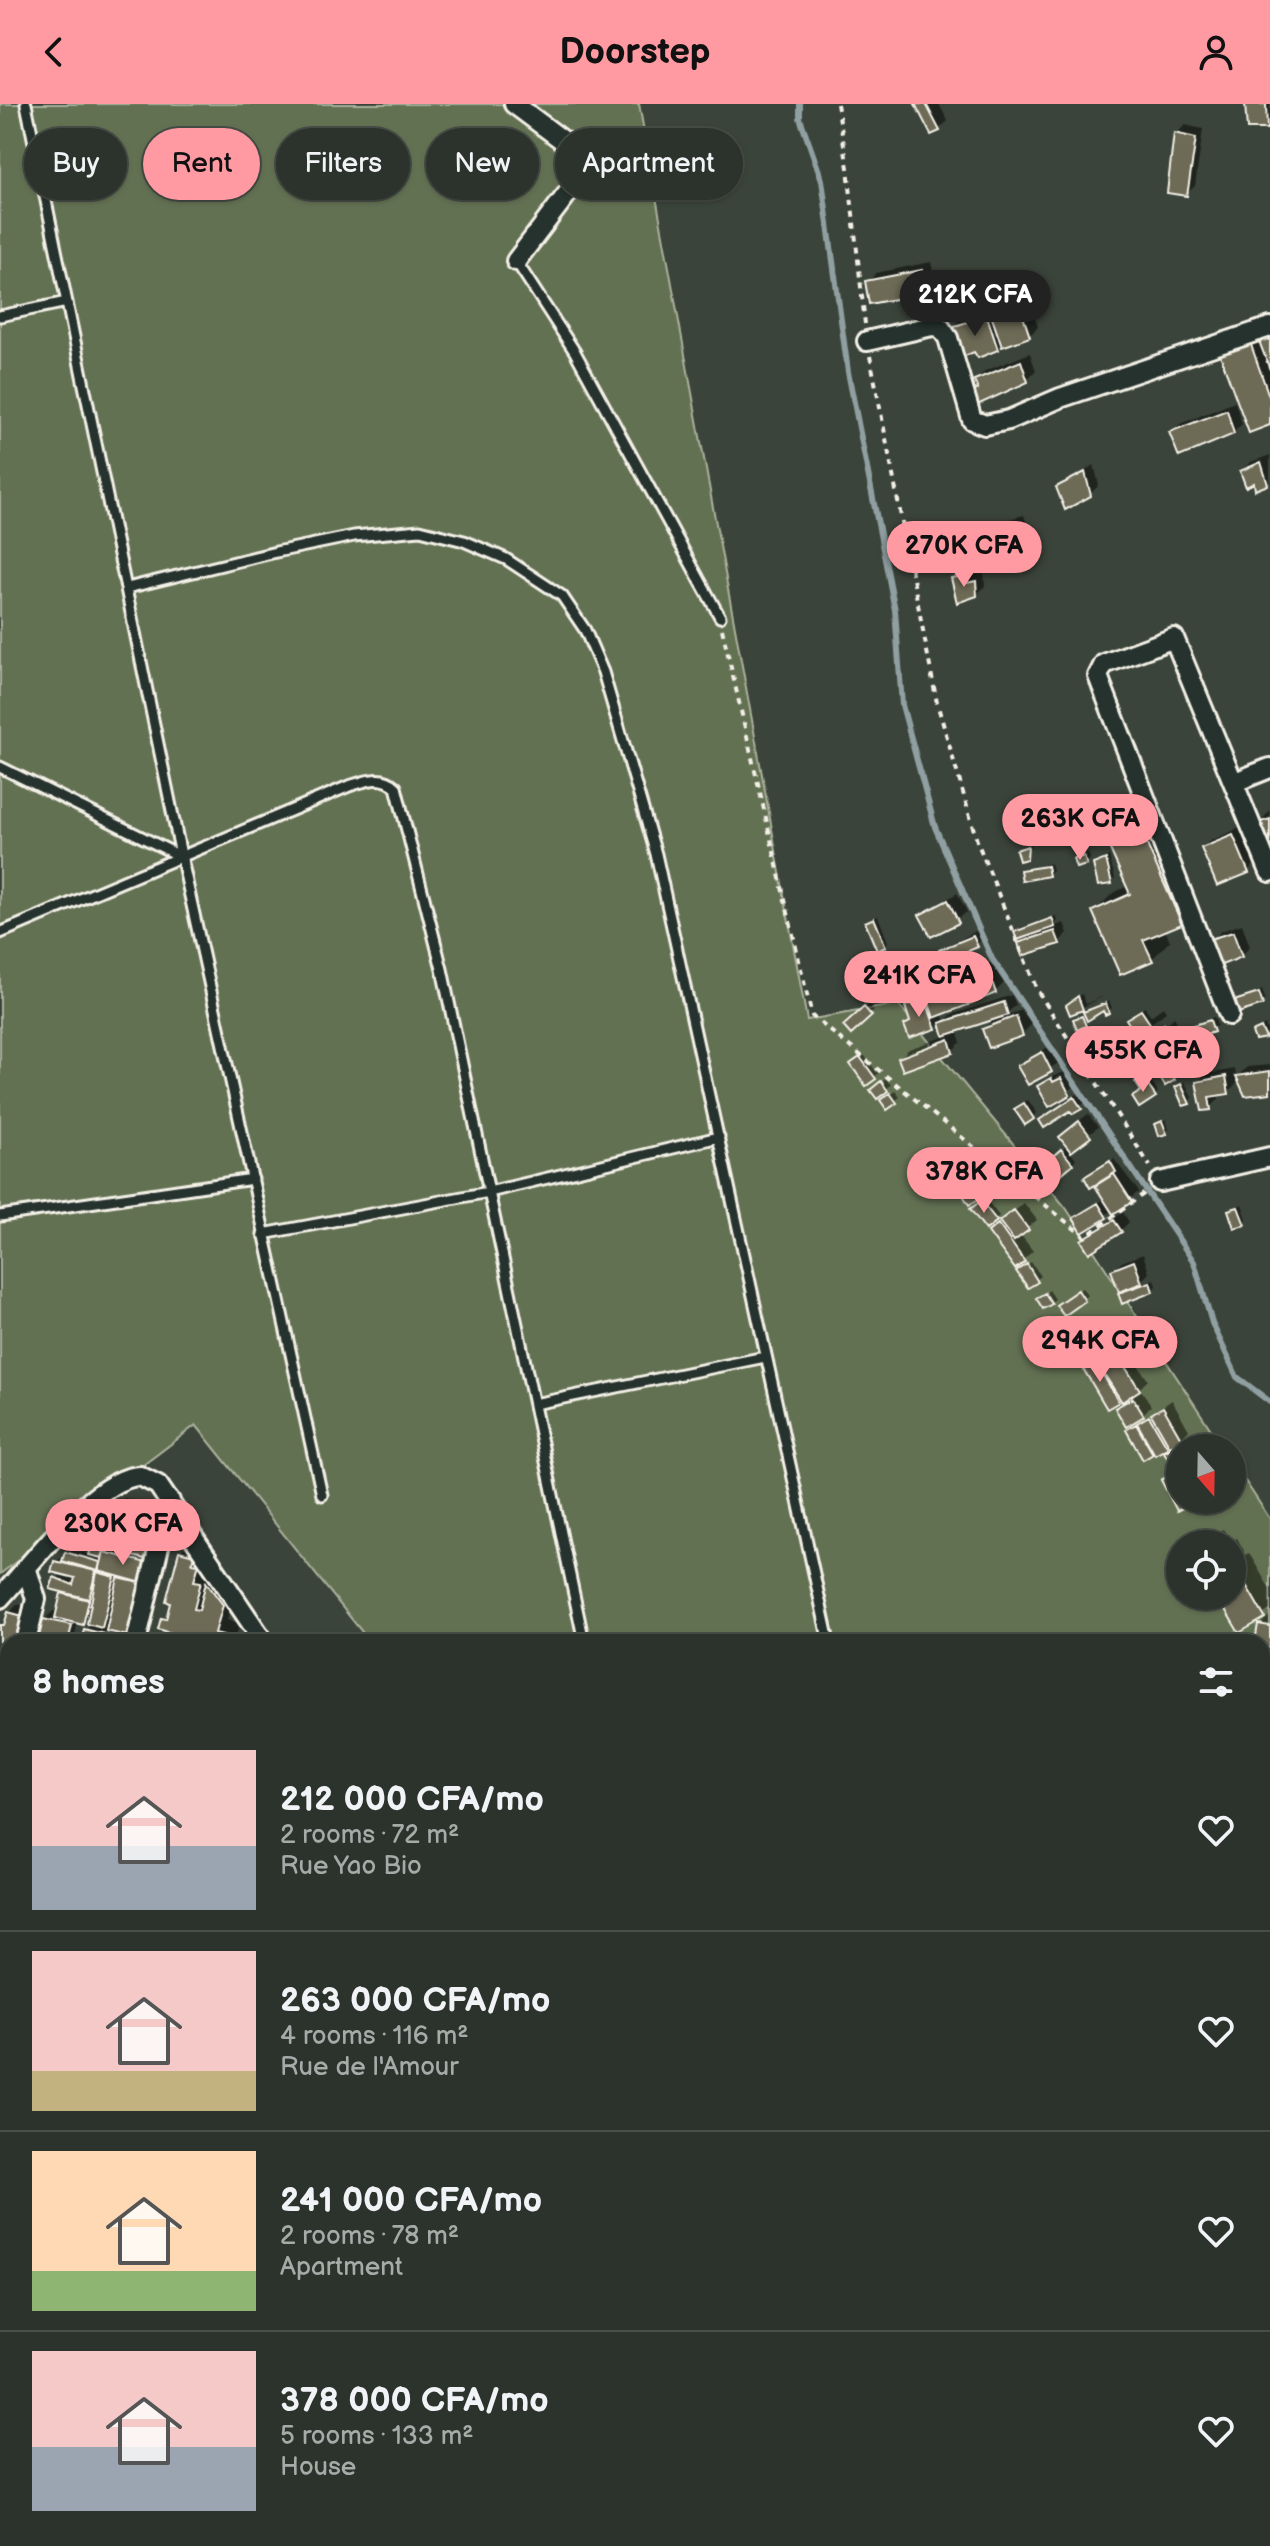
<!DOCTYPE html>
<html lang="en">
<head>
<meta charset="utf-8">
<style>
  body { margin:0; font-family:"Balsamiq Sans",sans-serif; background:#383f38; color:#f1f3f6; height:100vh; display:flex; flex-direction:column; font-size:30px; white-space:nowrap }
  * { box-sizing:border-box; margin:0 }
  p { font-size:26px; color:#a6aaa9 }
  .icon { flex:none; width:44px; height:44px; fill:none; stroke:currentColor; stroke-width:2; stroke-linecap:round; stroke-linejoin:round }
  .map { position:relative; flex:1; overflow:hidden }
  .drawer { position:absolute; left:0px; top:1530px; width:1270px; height:912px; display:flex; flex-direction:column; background:#2c332c; border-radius:24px 24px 0 0; box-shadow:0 2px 6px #0004,0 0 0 2px #484e48 }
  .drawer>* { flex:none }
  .top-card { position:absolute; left:24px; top:24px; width:800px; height:72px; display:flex; gap:16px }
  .needle { width:52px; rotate:160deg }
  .controls { position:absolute; left:1166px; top:1330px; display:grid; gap:16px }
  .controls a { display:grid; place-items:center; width:80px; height:80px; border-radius:50%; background:#2c332c; box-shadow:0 2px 6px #0004,0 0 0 2px #484e48; font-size:40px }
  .price { position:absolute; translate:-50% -68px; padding:0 18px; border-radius:28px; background:#ff9aa2; color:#111; font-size:26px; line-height:52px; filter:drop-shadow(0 2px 4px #0008) }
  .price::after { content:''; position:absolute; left:50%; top:48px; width:24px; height:18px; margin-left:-12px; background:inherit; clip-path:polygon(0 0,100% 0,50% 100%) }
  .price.selected { background:#222; color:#fff }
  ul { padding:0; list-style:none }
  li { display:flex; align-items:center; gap:24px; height:200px; padding:0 32px }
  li+li { border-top:2px solid #484e48 }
  li span { display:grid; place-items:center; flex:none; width:224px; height:160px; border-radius:0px; color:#555 }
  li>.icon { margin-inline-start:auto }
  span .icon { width:96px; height:96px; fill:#fffc; stroke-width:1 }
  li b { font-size:34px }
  h2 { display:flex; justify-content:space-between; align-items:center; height:96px; padding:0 32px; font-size:34px }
  .tag { padding:0 28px; border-radius:36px; background:#2c332c; box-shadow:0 2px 6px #0004,0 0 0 2px #484e48; font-size:28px; line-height:72px }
  .tag.selected { background:#ff9aa2; color:#111 }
  header { display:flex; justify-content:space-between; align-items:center; height:104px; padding:0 32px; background:#ff9aa2; color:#111; font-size:36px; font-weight:800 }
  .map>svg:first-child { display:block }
  .green { fill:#637152; stroke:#acb19d; stroke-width:2; fill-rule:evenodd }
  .shadow { fill:#0007 }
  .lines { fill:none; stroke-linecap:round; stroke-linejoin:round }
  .stream { stroke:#909fa2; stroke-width:6 }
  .building { fill:#6d6a57; stroke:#f4f1e8; stroke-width:2 }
  .lane-casing { stroke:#f4f1e8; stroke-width:15 }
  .street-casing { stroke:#f4f1e8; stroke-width:24 }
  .path { stroke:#f4f1e8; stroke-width:4; stroke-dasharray:6 6; stroke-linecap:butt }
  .lane { stroke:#26332d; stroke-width:9 }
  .street { stroke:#26332d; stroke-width:18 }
</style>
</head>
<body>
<header><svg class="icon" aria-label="back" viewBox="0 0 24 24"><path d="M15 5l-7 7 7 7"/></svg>Doorstep<svg class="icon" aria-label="person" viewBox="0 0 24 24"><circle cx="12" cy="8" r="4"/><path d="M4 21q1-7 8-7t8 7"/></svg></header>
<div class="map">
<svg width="1270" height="2442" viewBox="0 0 1270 2442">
  <rect width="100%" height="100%" fill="#3b443a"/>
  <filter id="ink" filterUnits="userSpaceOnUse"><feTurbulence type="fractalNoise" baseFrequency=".0125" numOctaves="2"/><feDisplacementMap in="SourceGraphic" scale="16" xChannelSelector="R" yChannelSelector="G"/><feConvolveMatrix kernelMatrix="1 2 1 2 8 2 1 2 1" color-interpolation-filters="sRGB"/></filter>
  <g filter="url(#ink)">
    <path class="green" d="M0,0h639l168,916 91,-16 168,204 157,240h-43v52h52v-39l38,58v126l-8,2v-5h-892l-174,-217 -196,149zM1180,1440h52v52h-52z"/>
    <path class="shadow" d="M917,0h22l9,17 -9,8z
      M1247,0h23v20l-3,3z
      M1185,21l18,4 -8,57 -9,8 -10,-60z
      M931,158l4,21 -9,9 -58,-10 8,-9z
      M1026,187l12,36 -9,9 -26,6 -6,7 -44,-22 9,-9 29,-8 9,-9z
      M1270,229v90l-48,-70z
      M1030,249l6,18 -9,9 -55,14 7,-7 -3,-7 9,-9z
      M1235,298l7,22 -9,9h-62l9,-9z
      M1270,351v25l-3,3 -25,-12 9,-9z
      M1094,361l5,20 -9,9 -32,-6z
      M1024,411l5,17 -9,9 -29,-10 9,-9z
      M972,464l3,7 9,-1 1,12 -9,9 -23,-16 9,-9z
      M1156,701l43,99 -19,18 -15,7 5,12 -18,18 -57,-48 18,-18 15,-7 -21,-49 18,-19z
      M1270,707v43l-13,-29z
      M1242,723l15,35 -9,9 -45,-23 9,-8z
      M1031,740l-5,13 -8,-7 4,-4z
      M1088,749l2,6 -4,4 -10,-3z
      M1109,752l6,22 -4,4 -16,-18z
      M1050,759l2,8 -4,3 -26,-3z
      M957,789l10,19 -35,22 -10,-19z
      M878,812l10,26 -3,3 -18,-23z
      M1056,812l2,5 -6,6 12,-4 4,10 -9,9 -39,2 11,-11 -15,-1 4,-4z
      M1242,820l8,23 -9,9 -29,-16 9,-9z
      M982,824l3,8 -9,9 -37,17 -20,-1z
      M996,857l8,22 -9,9 -53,21 3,9 6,-7 61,-20 4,10 -12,11 21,-7 6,16 -9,9 -38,-5 12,-12 -39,13 4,12 -9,9 -52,7 9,-9 37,-13 -5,-15 -6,6 -29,-2 6,-5 -5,-13 9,-9 46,-18 8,-10z
      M1262,886l3,9 -3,4 -26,-1z
      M1082,890l4,10 19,-9 -23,13 -10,-6z
      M1109,897l3,7 -4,3 -4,-3 -19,16 -10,-4 14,-11z
      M869,901l5,6 -23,21 -6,-6z
      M1145,903l6,9 12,-9 3,5 -16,12 -18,-8z
      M1174,913l7,13 33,-13 3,9 -31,13 12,20 -25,20 -33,-39 17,-13 3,5z
      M1265,921l3,7 -4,4 -10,-3z
      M1092,923l3,7 -4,4 -11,-4z
      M1114,939l4,8 -4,4 -11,-4z
      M1051,941l9,17 -32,20 -9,-16z
      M864,951l14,19 -4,3 -17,-17z
      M1270,961v26l-32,-15 9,-9z
      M1235,965l2,14 -9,9 -10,2 1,5 -9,9 -12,-26 9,-8z
      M1070,966l8,14 -28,20 -10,-18 8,-8z
      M1147,971l11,17 -4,3 -11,-5 -1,-12z
      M886,975l5,6 -13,11 -2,-10z
      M1185,978l7,16 -4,4 -11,-15z
      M1083,986l6,8 -9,9 -39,13z
      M895,987l5,6 -13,10 -1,-10z
      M1028,996l9,13 -12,9 -5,-17z
      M1088,1010l10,13 -29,24 7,8 -17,15 -10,-12 19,-17 2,-17z
      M1166,1015l3,10 -4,3 -8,-7z
      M972,1044l22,35 -9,9 -38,-25z
      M1114,1055l25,33 -56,38 -7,-11 29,-21 -8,-12 9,-8 -16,-5z
      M985,1094l14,18 -4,4 -19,-14z
      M1024,1099l13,17 -17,14 13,17 -18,16 -25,-35z
      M1242,1100l5,15 -3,4 -13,-13z
      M1123,1108l6,10 -9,9 -36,9z
      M1143,1150l6,19 -12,12 17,-6 2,7 -4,4 -32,4 8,-8 -15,-16 9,-8z
      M1031,1158l10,14 -13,10 -5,-19z
      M1082,1184l6,7 -24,18 -2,-11z
      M1049,1186l6,9 -4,3 -8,-7z
      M1074,1220l9,13 -3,4 -14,-12z
      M1114,1223l6,10 -8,8 10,-4 26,39 -14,14 8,-3 9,15 -9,9 -24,-6 7,-7 -4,-5 -3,3 -35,-35 15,-12 -3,-14z
      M1172,1296l17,30 -10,10 13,-5 7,13h-19v52h11l-13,9 -15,-29 12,-11 -9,-17 7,-6 -3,-4 -18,10 -24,-22z
      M124,1394l19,5 -3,12 9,-9 17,4 -33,129 -44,-10v4l40,9h-46l3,-12 7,-7 -1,-9 -10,9 -4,-1 -5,20h-33l4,-22 9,-9 6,1 5,-21 -11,-3 8,-15 -5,-11 14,-12 21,5 7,-24 9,-9 4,2 4,-17z
      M1223,1425l5,8 -3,4 -23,3z
      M1237,1434l7,13 -10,10 15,-8 21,36v21l-31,20 -19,-34h12v-52h-4z
      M194,1435l20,30 -4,12 11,-11 14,21 -8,29 13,3 -3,10 -9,9h-21l-44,-23 7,-7 10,-60z
      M18,1500l19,6 -29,32v17l-8,-2v-19l9,-25z
      M1269,1512l1,80 -5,4h-3v-58h-5l3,-17z
      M0,1560l8,2v48l-8,7z
      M8,1648v67l-8,-2v-35z
      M0,1735l8,1v161l-8,-2z
      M1264,1781l6,1v38l-8,1z
      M1268,1891l2,1v35l-8,-2v-27z
      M0,1959l8,17 -8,9z
      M1263,1959l7,2v18l-6,10 6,2v21l-7,8z
      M1262,2049l6,2 -6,12z
      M0,2056l8,7v25l-8,9z
      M1268,2062l2,17 -8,2v-8z
      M8,2125v25l-8,9v-26z
      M8,2161v15l-7,-6z
      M8,2195v31l-8,10v-33z
      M1262,2260l5,1 -5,15z
      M1262,2291l8,2 -4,12h-4z
      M8,2295v16l-5,-2 -3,4v-13l3,2z
      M1270,2385v57h-34l2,-8h24v-28z
      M537,2434h40l-2,2 7,6h-50z
      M595,2434h19l-9,8z
      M644,2434h77l-7,8h-76z
      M883,2434h89l-2,8h-89z
      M1010,2434l-4,6 11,2 -40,-7z
      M1024,2434h36l-2,8h-36z
      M1094,2434h37l-8,8h-37z
      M1205,2434h29l-2,8h-30z
      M115,2435l9,7h-17z
      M1135,2438l16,4h-20z"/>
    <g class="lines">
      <path class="stream" d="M800,0v14l22,62 26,192 47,238 7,95 33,122 57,132 202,303 18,61 25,54 33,25"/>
    </g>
    <path class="building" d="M915,0h11l14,27 -9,4z
      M1245,0h21l1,25h-20z
      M1174,29l22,5 -9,58 -20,-3z
      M922,166l5,23 -58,11 -4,-23z
      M1017,194l13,39 -28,10 -13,-38z
      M987,212l11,34 -20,8 -4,-6 -14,6 -9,-31z
      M1270,233v33l-11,-29z
      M1250,238l20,57v26l-21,8 -30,-81z
      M1021,257l7,21 -53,24 -5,-12 8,-5 -4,-9z
      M1227,306l7,24 -55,23 -10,-25z
      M1261,358l7,23 -13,5 -1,-7 -8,4 -6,-16z
      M1085,368l6,24 -26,14 -9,-23z
      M1015,418l6,21 -27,7 -5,-20z
      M963,472l3,7 10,-2 1,15 -20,7 -6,-25z
      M1270,715v37l-16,-32z
      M1137,718l45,102 -39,16 10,21 -33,14 -28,-64 38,-17 -26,-58z
      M1233,731l16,38 -32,13 -16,-38z
      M1028,742l-1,13 -8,2 -3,-11z
      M1084,752l3,9 -11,3 -3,-9z
      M1106,755l6,25 -14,2 -5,-22z
      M1047,762l2,10 -27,5 -2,-11z
      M948,796l11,23 -28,14 -12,-22z
      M874,814l12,29 -9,4 -12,-29z
      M1052,814l3,9 -38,13 -3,-8z
      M1055,827l5,13 -38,12 -4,-13z
      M1233,828l9,25 -23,9 -9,-27z
      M973,832l5,11 -34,14 -5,-11z
      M936,849l4,10 -19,8 -4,-11z
      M987,864l9,25 -27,11 -10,-26z
      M960,881l8,20 -34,13 -7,-20z
      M1259,889l4,12 -25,8 -4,-12z
      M1078,892l5,14 -13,5 -4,-10z
      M925,895l11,30 -27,9 -5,-13 6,-3 -5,-16z
      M1004,898l4,13 -64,21 -4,-13z
      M1106,899l3,10 -4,2 -2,-4 -16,10 -4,-9z
      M864,903l8,9 -21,19 -8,-9z
      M1141,906l10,15 -15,10 -10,-16z
      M1016,912l7,20 -34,12 -7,-19z
      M1082,912l4,10 -9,4 -4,-11z
      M1210,916l4,12 -32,10 -4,-12z
      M1164,920l27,45 -11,6 -24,-42z
      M1261,924l5,10 -11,2 -3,-8z
      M1089,926l3,10 -8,3 -7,-9z
      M1147,930l28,46 -10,6 -27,-46z
      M949,935l4,14 -50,18 -5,-13z
      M1110,942l5,10 -9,4 -5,-10z
      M1042,948l10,20 -24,13 -11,-19z
      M860,953l16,22 -10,7 -16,-22z
      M1270,967v22l-25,3 -9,-20z
      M1226,972l3,18 -20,3 2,13 -9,1 -6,-29z
      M1142,973l14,20 -17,11 -7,-11 9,-6 -6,-9z
      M1051,974l2,4 8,-4 9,17 -21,12 -12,-21z
      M881,977l7,10 -11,8 -7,-9z
      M1181,980l9,20 -7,2 -8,-19z
      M890,989l7,10 -10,7 -7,-10z
      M1074,993l8,12 -9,5 -3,-3 -26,17 -5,-8z
      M1024,999l10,16 -9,6 -11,-16z
      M1079,1017l12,16 -20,15 -12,-15z
      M1162,1017l5,13 -8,2 -4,-12z
      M1061,1045l12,15 -14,12 -13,-14z
      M962,1052l25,38 -18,11 -24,-39z
      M1110,1057l6,11 -26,16 -6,-11z
      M1114,1070l18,28 -19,12 -18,-28z
      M981,1097l16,20 -11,9 -16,-21z
      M1098,1099l9,15 -25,15 -9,-15z
      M1238,1103l7,18 -11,3 -6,-18z
      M1014,1106l15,20 -15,11 -15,-20z
      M1114,1116l8,12 -33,21 -8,-13z
      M998,1120l27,38 -10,7 -27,-37z
      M1134,1157l8,22 -23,9 -8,-22z
      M1027,1160l11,18 -10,6 -12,-17z
      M1150,1178l3,10 -31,12 -4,-11z
      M1078,1186l7,11 -21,15 -8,-11z
      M1045,1189l7,11 -9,5 -7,-11z
      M1069,1222l12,16 -10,7 -11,-16z
      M1110,1225l8,13 -21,14 -8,-13z
      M1113,1244l27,42 -18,12 -27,-42z
      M1093,1254l26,44 -12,7 -26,-44z
      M1133,1294l11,18 -18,11 -11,-19z
      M1163,1303l19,33 -12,7 -19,-33z
      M1149,1312l19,32 -13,7 -18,-32z
      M1136,1320l17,30 -10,6 -17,-30z
      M1183,1338l3,6h-6v21l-5,3 -11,-20z
      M1172,1370l8,16v10h5l3,5 -11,6 -16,-31z
      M113,1402l23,5 -11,41 -20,-5 -3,11 -13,-3 7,-25 10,3z
      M138,1410l20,5 -9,41 -21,-5z
      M1218,1427l8,11 -3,2h-23z
      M179,1447l15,4 -2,8 7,1 -5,17 7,1 -7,27 5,1 7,-28 17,23 -8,28 12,3 -1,6h-25l-43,-13 3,-11 5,1 4,-16 -4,-2z
      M65,1448l35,10 -2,9 -36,-10z
      M104,1448l43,11 -5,20 -43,-12z
      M54,1457l42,10 -7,28 -39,-10 4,-12 19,8 2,-7 -24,-6z
      M1235,1462l30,52 -26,15 -22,-37h15v-29z
      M97,1468l18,5 -13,51 -15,-4z
      M118,1474l22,5 -12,53 -22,-5z
      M61,1489l28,7 -6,25 -28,-7z
      M8,1508l22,6 -7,24h-15v19l-8,-2v-34h4z
      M43,1515l29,6 -4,17h-30z
      M1258,1520l12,2v23l-8,-2v-5h-7z
      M84,1525l43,11 -1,2h-45z
      M1262,1547l8,1 -4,50h-4z
      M0,1571l8,2 -1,22 -7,-2z
      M8,1642v43l-8,-2z
      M0,1698l8,1v18l-8,-2z
      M0,1751l8,1v29l-8,-2z
      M0,1784l8,2v23l-8,-2z
      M1262,1791l8,2v26l-8,4z
      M0,1811l8,2v29l-8,-2z
      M0,1842l8,2 -5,17 -3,-1z
      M1267,1855l3,1v24l-8,-2z
      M1,1870l7,2v27l-8,-2z
      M1262,1900l8,2v27l-8,-2z
      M1262,1963l8,3 -5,25 -3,-1z
      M7,1983l1,35 -8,10v-36z
      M0,2072l8,6v11l-8,10z
      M0,2133l8,6v12l-8,10z
      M0,2204l8,7v16l-8,9z
      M8,2232v26l-8,-7v-10z
      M1264,2328l6,1v27l-8,-2z
      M1266,2387l4,1v54l-22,-2 1,-6h13z
      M8,2396v38h15l-6,8 -17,-9v-25z
      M26,2434h44l-6,8h-43z
      M446,2434h25l-5,8z
      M535,2434h19l9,8h-34z
      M651,2434h24l8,6 -21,2z
      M690,2434h27l-2,8h-32z
      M880,2434h51l30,7 -82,1z
      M994,2434h14l-2,8 -13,-2z
      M1023,2434h3l27,7 -32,1z
      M1086,2434h41l-2,8z
      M1202,2434h27l-2,8h-27z"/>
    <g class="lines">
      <g class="lane-casing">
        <path id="lane" d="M26,0l155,751 141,640
          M516,157l59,91 145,265
          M0,212l67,-14
          M127,484l149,-36 78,-16 66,-6 44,11 42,18 56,37 23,34 18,42 53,182 173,788
          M0,663l178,88
          M0,829l349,-147c17,-5 33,-12 47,1l46,182 142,673
          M0,1112l253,-37
          M263,1130l226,-42 230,-55
          M534,1300l231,-47"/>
      </g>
      <g class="street-casing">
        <path id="street" d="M514,0l67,50 6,14 -71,93
          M867,237l65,-15 8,1 8,11 24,82 13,5 24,-5 51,-22 210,-71
          M1235,678l35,-14
          M1229,911l-131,-339 6,-12 70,-26 96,234
          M1160,1078l110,-25
          M0,1494c31,-33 95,-121 140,-122l18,9 106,157
          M26,1538l10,-43 -9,-29
          M136,1538l34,-141
          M0,1651l8,-35
          M0,1726l8,3
          M1262,1825l8,2
          M0,1961l8,7
          M1262,2034l8,2
          M1262,2110l8,-29
          M0,2374l8,-10
          M203,2434l21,8
          M769,2434l8,8
          M516,2439l4,-5
          M170,2442l5,-8
          M613,2442l6,-8
          M718,2442l7,-8
          M1061,2442l2,-8
          M1181,2442l1,-8"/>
      </g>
      <path class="path" d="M837,0l11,64 17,156
        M870,252l67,347 40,138 60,149 113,176
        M722,525l90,387 273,221 60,-44"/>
      <use href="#lane" class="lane"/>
      <use href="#street" class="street"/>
    </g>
  </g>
</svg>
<div class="controls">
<a><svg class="needle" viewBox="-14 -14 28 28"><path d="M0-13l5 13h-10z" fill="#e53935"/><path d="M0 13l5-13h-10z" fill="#a6aaa9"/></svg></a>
<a><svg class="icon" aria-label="locate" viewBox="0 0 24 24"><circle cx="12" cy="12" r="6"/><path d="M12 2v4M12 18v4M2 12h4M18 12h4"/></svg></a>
</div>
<b class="price selected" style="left:975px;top:234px">212K CFA</b>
<b class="price" style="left:964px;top:485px">270K CFA</b>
<b class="price" style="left:1080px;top:758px">263K CFA</b>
<b class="price" style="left:919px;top:915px">241K CFA</b>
<b class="price" style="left:1143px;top:990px">455K CFA</b>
<b class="price" style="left:984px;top:1111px">378K CFA</b>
<b class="price" style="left:1100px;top:1280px">294K CFA</b>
<b class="price" style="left:123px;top:1463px">230K CFA</b>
<div class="top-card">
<a class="tag">Buy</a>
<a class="tag selected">Rent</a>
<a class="tag">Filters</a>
<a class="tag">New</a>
<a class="tag">Apartment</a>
</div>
<section class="drawer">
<h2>8 homes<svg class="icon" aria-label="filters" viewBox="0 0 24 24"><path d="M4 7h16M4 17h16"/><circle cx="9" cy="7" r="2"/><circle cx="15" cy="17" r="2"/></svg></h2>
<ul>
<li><span style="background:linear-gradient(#f6c9c9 60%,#9aa5b1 0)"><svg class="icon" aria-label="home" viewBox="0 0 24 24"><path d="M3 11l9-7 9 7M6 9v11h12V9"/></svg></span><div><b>212 000 CFA/mo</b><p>2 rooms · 72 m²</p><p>Rue Yao Bio</p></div><svg class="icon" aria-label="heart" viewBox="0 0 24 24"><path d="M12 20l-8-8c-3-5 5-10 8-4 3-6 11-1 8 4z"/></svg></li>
<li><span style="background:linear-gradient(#f6c9c9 75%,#c2b280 0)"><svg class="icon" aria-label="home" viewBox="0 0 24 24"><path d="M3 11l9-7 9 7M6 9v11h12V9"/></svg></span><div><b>263 000 CFA/mo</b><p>4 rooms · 116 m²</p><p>Rue de l'Amour</p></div><svg class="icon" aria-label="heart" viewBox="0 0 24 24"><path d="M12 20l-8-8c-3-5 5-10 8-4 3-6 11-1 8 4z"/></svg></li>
<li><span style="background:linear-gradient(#ffd9b3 75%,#8fb573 0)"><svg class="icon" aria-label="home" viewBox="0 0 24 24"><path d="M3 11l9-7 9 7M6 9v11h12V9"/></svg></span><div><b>241 000 CFA/mo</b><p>2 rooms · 78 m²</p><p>Apartment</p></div><svg class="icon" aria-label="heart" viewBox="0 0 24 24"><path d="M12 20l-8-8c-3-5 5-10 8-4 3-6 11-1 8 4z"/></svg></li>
<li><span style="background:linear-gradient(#f6c9c9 60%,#9aa5b1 0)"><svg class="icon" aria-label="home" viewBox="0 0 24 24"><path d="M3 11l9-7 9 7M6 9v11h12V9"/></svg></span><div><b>378 000 CFA/mo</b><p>5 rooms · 133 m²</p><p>House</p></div><svg class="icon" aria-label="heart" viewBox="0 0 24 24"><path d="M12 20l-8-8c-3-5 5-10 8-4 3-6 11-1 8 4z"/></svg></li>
</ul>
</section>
</div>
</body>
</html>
